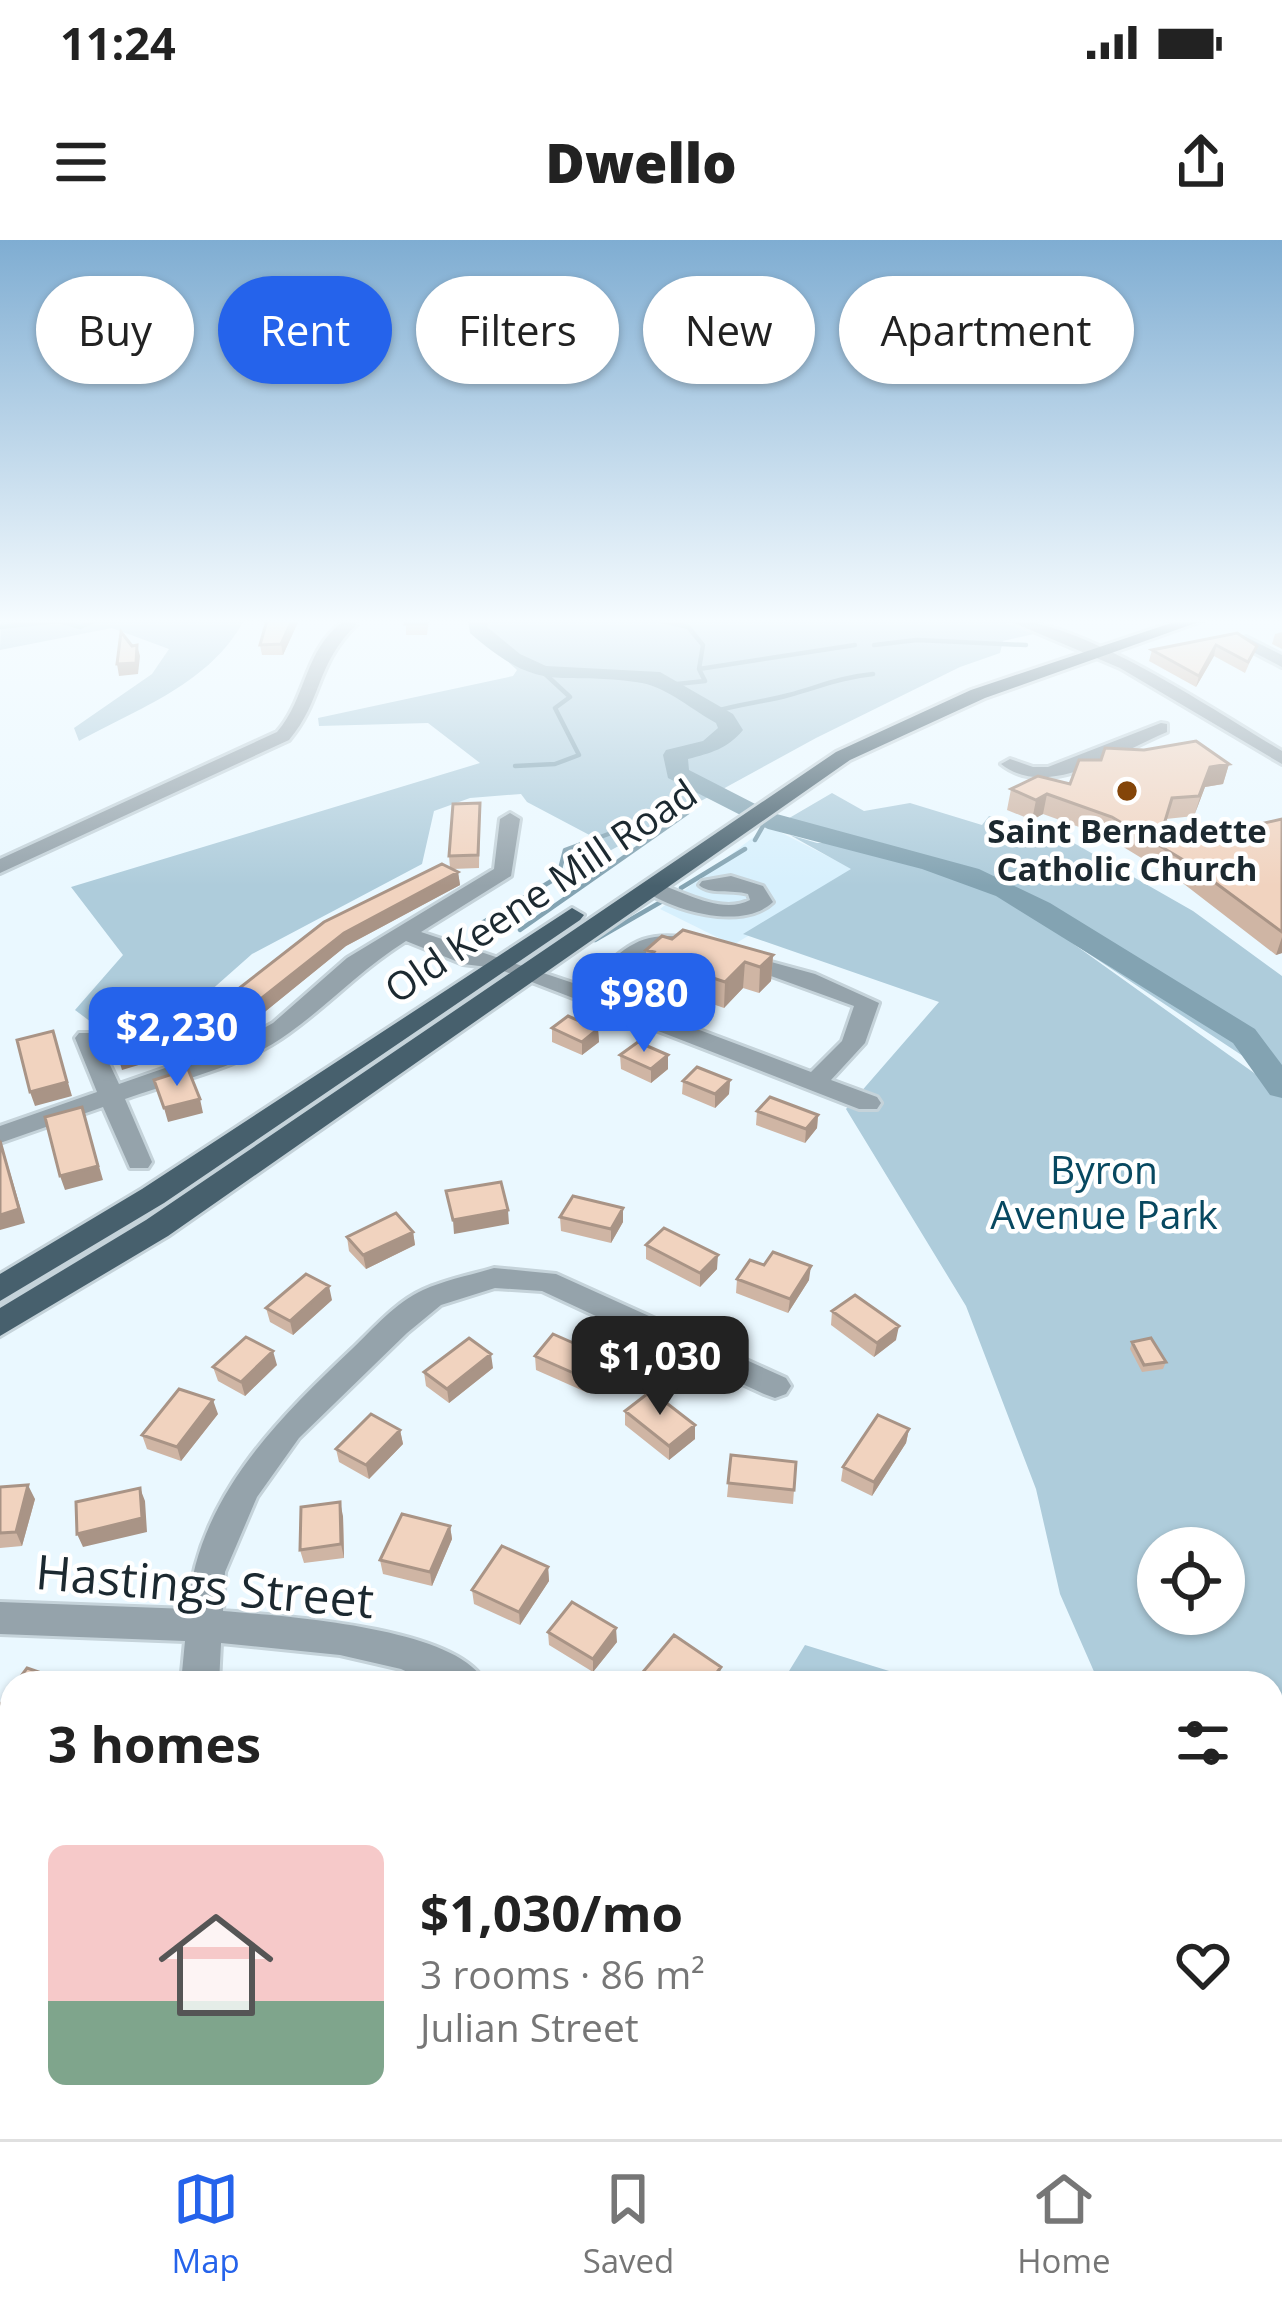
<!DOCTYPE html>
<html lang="en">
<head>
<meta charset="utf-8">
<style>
  body { margin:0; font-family:"Open Sans",sans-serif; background:#f2f2f2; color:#222; height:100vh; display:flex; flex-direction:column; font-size:45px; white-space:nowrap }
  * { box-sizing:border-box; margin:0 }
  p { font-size:39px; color:#767676 }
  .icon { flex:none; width:66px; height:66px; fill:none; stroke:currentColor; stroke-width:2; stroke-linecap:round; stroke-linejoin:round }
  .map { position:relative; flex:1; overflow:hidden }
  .panel { position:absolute; left:0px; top:1431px; width:1284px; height:468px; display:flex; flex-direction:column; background:#fff; border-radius:36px 36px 0 0; box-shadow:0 3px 9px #0004 }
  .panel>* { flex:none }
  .banner { position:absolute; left:36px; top:36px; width:1212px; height:108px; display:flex; gap:24px }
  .buttons { position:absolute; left:1137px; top:1287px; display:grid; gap:24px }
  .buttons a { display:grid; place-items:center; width:108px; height:108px; border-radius:50%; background:#fff; box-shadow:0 3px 9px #0004; font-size:60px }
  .price { position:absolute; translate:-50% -102px; padding:0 27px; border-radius:24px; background:#2563eb; color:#fff; font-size:39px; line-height:78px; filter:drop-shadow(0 3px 6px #0008) }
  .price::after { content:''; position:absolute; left:50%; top:72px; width:36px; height:27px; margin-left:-18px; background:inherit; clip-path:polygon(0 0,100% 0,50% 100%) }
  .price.active { background:#222; color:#fff }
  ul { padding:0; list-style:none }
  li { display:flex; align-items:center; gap:36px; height:300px; padding:0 48px }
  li+li { border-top:3px solid #e0e0e0 }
  li span { display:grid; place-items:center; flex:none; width:336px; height:240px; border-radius:18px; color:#555 }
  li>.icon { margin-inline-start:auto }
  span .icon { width:144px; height:144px; fill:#fffc; stroke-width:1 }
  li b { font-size:51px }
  h2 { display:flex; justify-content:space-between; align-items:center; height:144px; padding:0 48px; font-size:51px }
  .tag { padding:0 42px; border-radius:54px; background:#fff; box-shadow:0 3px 9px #0004; font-size:42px; line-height:108px }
  .tag.active { background:#2563eb; color:#fff }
  .status { display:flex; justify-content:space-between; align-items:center; height:84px; padding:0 60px; background:#fff; direction:ltr }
  .status svg { height:33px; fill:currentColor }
  header { display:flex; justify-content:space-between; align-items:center; height:156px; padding:0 48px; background:#fff; font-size:54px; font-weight:800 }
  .dock { display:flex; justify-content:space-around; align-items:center; height:168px; border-top:3px solid #e0e0e0; background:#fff; font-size:33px; color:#767676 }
  .dock a { display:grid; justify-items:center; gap:6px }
  .dock .active { color:#2563eb }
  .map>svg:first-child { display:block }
  .built { fill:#d7f0fd }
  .green { fill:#aeccdb; fill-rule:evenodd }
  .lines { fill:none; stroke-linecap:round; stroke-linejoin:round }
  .stream { stroke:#83a3b2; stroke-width:4.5 }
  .river { fill:#83a3b2; fill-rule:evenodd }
  .minor-casing { stroke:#c5d3da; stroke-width:6 }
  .major-casing { stroke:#c5d3da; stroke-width:6 }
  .minor { fill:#95a3ab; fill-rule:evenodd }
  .major { fill:#47606d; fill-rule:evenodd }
  .wall { fill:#cfb5a4 }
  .shaded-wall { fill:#a99486 }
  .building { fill:#f1d3bf; stroke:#a99486; stroke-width:3 }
  .poi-dot { fill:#844509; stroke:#fff; stroke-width:4.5 }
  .labels { text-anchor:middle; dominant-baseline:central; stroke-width:9; stroke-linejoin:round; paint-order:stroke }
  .far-poi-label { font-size:33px; font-weight:bold; fill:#1c2930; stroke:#fff }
  .street-label { font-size:39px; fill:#1c2930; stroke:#fff }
  .park-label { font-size:39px; fill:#074860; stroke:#fff }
  .near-street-label { font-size:48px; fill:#1c2930; stroke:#fff }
</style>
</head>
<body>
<div class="status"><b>11:24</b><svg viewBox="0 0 49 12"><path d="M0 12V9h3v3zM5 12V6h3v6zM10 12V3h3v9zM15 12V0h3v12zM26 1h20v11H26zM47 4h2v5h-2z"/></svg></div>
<header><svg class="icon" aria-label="menu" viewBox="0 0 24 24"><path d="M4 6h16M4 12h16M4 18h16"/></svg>Dwello<svg class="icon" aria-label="share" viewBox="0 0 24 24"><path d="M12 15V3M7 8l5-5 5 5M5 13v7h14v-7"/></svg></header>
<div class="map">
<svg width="1282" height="1899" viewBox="0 0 1282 1899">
  <rect width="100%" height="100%" fill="#eaf8ff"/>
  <path class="built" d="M768,586l89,45 -124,74 -73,-36z"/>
  <path class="green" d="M1,380h243c-33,63 -105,88 -165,121l-5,-13 78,-54 17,-25 -57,-21 -112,22z
    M471,380h529l34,14 -31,7 -3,12 -40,14 -144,71 -223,122 4,-21 -70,-37 -6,-8 -51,4 -36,13 -12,53 -170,90 -61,54 -84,26 -32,-24 48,-55 -52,-68 409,-124 -52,-40 -109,3 -1,-8 195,-42 4,-6 -48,-44z
    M832,553l32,18 46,-8 72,22 7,-9 62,14 142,81 89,65v106l-214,-142 214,153v1046h-149l-12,-12h151v-444h-173l-39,-89 -24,-105 -70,-183 -120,-197 93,-107 -196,-68 108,-65 -61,-34 27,8h30l-68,-19zM1158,1308h66v66h-66z
    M805,1405l123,38h-119l-23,-7z"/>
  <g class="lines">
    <path class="stream" d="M658,380l30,7 15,18 -4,24 6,12 -37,4
      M0,387l59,-6 21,6 16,-7
      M874,405l43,-5 109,5
      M699,429l156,-24
      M713,472c25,-8 51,-10 76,-17 29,-8 53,-18 84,-21
      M515,526l40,-2 24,-9 -24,-47 15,-11 -27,-25
      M677,560l12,-20
      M755,600l12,-21
      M681,648l64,-39
      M482,683l76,-46 7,-27 57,-21 44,-25
      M520,690l167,-117
      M595,700l71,-41"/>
    <path class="river" d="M468,380h20l-1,7 33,27 26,12 114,6 73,42 10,16c-16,19 -32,23 -55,29l1,11 84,43 206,56 71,34 205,126 27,36v33l-12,-3 -37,-52 -237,-147 -74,-27 -154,-40 -100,-51 -5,-23 3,-5 37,-9 15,-13 -2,-5c-22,-12 -50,-36 -74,-40 -84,-14 -98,15 -172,-50z"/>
    <g class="minor-casing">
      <path id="minor" d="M1007,380c72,-2 211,93 275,131v13l-162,-96z
        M344,381l13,3c-42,40 -34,76 -68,116l-289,133v-14l277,-127c30,-34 27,-83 67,-111z
        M1246,397l36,18v12l-42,-22 -2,-3z
        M1161,483l6,1v8c-46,19 -120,69 -166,32l9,-5 23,8h15z
        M510,573l10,6 -9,57 -90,56 161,54c47,-40 56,-60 122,-45l3,5 -11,7 -45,-4 -50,44 210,79 31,-31 12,-35 -127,-46 11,-7 77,21 64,29 -14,40 -34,37 46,17 4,6 -4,6h-18l-363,-141 -33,-4 -57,-23c-46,29 -75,62 -117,92 -46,34 -110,47 -164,66l27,63 -4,6h-18l-27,-61 -103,36v-17l97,-34 -22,-54 4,-5h16l24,51 118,-41 36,-20 74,-65 147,-89 6,-50z
        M731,636l32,10 10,16c-31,30 -104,8 -134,-15l10,-6c31,8 71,35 101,19l-2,-6c-16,-5 -39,1 -49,-9l3,-4z
        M494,1028l62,6 230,104 5,8 -5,8 -11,4 -11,-4 -222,-103 -47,-3 -54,17 -34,28 -108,105 -42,59 -32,75 -2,39c57,5 236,16 262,72h-54l-30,-14 -61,-14 -119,-12 -2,40h-38l4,-42 -185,-7v-32l188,7c9,-110 88,-188 164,-260 21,-20 44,-47 71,-59 22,-10 48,-15 71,-22z
        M166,1887h46l-4,12h-46z"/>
    </g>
    <g class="major-casing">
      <path id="major" d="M1180,380h24l-219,78 -135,62 -682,476 -168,100v-28l146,-88 690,-468 135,-62z
        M572,668l12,7 -4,5 -416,283 -164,98v-27l142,-85z"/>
    </g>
    <use href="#minor" class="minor"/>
    <use href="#major" class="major"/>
  </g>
  <path class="wall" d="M267,380h32l-16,35h-21l-2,-10z
    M406,380h23l-2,15h-21z
    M1282,392v17l-10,-5 3,-10z
    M1237,393l20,13 -12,27 -31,-17 -18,31 -47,-26 3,-11z
    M1229,524l-6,20 -18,3 -11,29 -28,3v2l29,18 87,-20v134l-6,2 -92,-71 -77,-47 -64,-23 -11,6 -25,-10 4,-21 59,-5z
    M480,563l-1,65 -27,1 6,3 2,13 -114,61 -90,73 -25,-9 -3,-13 222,-129 -1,-12z
    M672,699l101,16 -2,26 -12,12 -16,-5 -19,20 -74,-26v-5l-4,-2v-25z
    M552,788l46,1 1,13 -17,13 -30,-13z
    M620,815h48v14l-17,14 -30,-14z
    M730,840l-1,14 -14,14 -33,-14 1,-13z
    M757,871l61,4 -1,13 -12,15 -49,-18z
    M560,977l63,5 -12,21 -50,-12z
    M413,992l2,13 -49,24 -17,-18 -2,-14z
    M646,1005l71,24 -17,18 -54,-28z
    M737,1039l72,1 -21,33 -52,-20z
    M332,1060l-39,35 -23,-13 -4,-14z
    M832,1071l64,29 -22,17 -43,-32z
    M1132,1102l34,20 -3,7 -21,3 -12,-23z
    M535,1116l71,15 -18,22 -52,-23z
    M277,1125l-32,31 -27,-15 -5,-14z
    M493,1128l-44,35 -23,-17 -2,-14z
    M625,1171l70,14v14l-26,21 -44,-35z
    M218,1174l-37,47 -34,-12 -5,-14z
    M909,1189l-3,14 -34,53 -31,-15 2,-14z
    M400,1190l3,14 -34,35 -30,-17 -3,-13z
    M731,1215l63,35 -1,14 -66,-7z
    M0,1247l35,12 -13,47 -22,2z
    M343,1276l1,42 -40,5 -4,-13z
    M450,1286l2,13 -20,47 -49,-12 -3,-14z
    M548,1327l1,14 -29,44 -46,-21 -2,-14z
    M548,1392l69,10 -24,30 -44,-27z
    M12,1449v33l-11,-18z
    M0,1736h12v29h-9l-3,9z"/>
  <path class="shaded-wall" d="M292,380h7l-16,35 -2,-11z
    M137,405l3,11 -2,18 -19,2 -2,-12z
    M1216,405l-2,11 -18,31 3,-11z
    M1229,524l-6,20 -18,3 -11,29 16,-49z
    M1047,554l-4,20 -11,6 4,-20z
    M458,632l2,13 -114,61 -90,73 -3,-14 91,-72z
    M1282,697v16l-6,2z
    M773,715l-2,26 -12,12 1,-26z
    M745,722l-2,26 -19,20 1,-26z
    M228,784l4,13 -110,33 -4,-13z
    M598,789l1,13 -17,13v-13z
    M53,791l19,65 -37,10 -5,-14z
    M668,815v14l-17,14v-14z
    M730,840l-1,14 -14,14v-14z
    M200,859l3,14 -35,9 -4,-14z
    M82,867l21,73 -38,10 -5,-14z
    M818,875l-1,13 -12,15 1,-14z
    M0,899l25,84 -25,7z
    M623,968v14l-12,21v-14z
    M508,970l1,14 -55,10 -1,-14z
    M413,992l2,13 -49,24 -3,-14z
    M718,1015l-1,14 -17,18v-14z
    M811,1026l-2,14 -21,33 2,-14z
    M329,1046l3,14 -39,35 -3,-14z
    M899,1086l-3,14 -22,17 3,-14z
    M273,1111l4,14 -32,31 -4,-14z
    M491,1114l2,14 -44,35 -2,-14z
    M605,1117l1,14 -18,22 -1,-14z
    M213,1160l5,14 -37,47 -4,-14z
    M695,1185v14l-26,21v-14z
    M909,1189l-3,14 -34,53 2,-14z
    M400,1190l3,14 -34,35 -3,-14z
    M28,1245l7,14 -13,47 -6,-14z
    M140,1248l5,13 2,31 -64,15 -6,-13z
    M340,1262l3,14 1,42 -3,-14z
    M450,1286l2,13 -20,47 -2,-14z
    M548,1327l1,14 -29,44 -1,-13z
    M616,1388l1,14 -24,30v-13z
    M721,1427l-3,16h-9z"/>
  <path class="building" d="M267,380h25l-11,24 -21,1z
    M406,380h20v4h-21z
    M121,392l11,14 5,-1 -1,18 -19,1z
    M1237,393l20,13 -9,16 -32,-17 -17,31 -47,-26z
    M1196,501l33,23 -19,3 -11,29 -27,2 -7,23 30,18 87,-20v113l-92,-68 -78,-47 -65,-23 -11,6 -25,-11 27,-13 32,8 9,-24h22l4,-12 39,2z
    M480,563l-2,52 -29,1 4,-52z
    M442,624l16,8 -114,61 -91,72 -25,-8 96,-75z
    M683,690l90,25 -13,12 -15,-5 -20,20 -75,-25 4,-5 -8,-2 16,-14 10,3z
    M218,767l10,17 -110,33 -9,-18z
    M568,776l30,13 -16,13 -30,-14z
    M53,791l14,51 -37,10 -13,-52z
    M638,802l30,13 -17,14 -31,-14z
    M697,827l33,13 -15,14 -32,-13z
    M188,829l12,30 -36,9 -10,-28z
    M770,857l48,18 -12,14 -49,-18z
    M82,867l16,59 -38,10 -15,-59z
    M0,901l19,68 -19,6z
    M501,942l7,28 -55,10 -7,-29z
    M573,956l50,12 -12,21 -51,-12z
    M396,973l17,19 -50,23 -16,-18z
    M664,988l54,27 -18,18 -54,-28z
    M773,1012l38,14 -21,33 -53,-20 13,-19 14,5z
    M306,1034l23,12 -39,35 -24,-13z
    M855,1055l44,31 -22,17 -45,-32z
    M553,1094l52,23 -18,22 -52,-23z
    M246,1097l27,14 -32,31 -28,-15z
    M469,1098l22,16 -44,35 -23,-17z
    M1151,1098l15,24 -22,3 -12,-23z
    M179,1149l34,11 -36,47 -35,-12z
    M651,1151l44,34 -26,21 -44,-35z
    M371,1174l29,16 -34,35 -30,-16z
    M878,1175l31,14 -35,53 -31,-15z
    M731,1215l65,7 -2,28 -66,-7z
    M28,1245l-12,47 -16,1v-46z
    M140,1248l2,30 -65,16 -1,-32z
    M340,1262l1,42 -41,6 1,-43z
    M402,1274l48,12 -20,46 -50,-12z
    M502,1306l46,21 -29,45 -47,-22z
    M572,1362l44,26 -23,31 -45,-27z
    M674,1395l47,32 -12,16h-64l-7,-5z
    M27,1428l43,15h-54z
    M12,1449v18l-11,-3z
    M0,1736h12v15h-12z"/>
  <linearGradient id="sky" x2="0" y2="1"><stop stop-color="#7fadd2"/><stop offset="0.59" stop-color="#f6fcff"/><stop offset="1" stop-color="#f6fcff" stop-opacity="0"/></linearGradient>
  <rect width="1282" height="646" fill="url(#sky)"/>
  <circle class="poi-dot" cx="1127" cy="551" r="12"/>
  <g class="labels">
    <g class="far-poi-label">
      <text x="1127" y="590">Saint Bernadette<tspan x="1127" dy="38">Catholic Church</tspan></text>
    </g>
    <g class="street-label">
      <text transform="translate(540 650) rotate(-34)">Old Keene Mill Road</text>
    </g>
    <g class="park-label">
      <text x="1104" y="928">Byron<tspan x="1104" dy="45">Avenue Park</tspan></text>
    </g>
    <g class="near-street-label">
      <text transform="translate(205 1345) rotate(5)">Hastings Street</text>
    </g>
  </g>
</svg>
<div class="buttons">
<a><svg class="icon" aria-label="locate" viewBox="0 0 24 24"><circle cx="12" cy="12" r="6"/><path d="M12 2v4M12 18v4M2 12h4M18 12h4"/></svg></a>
</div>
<b class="price" style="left:644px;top:815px">$980</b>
<b class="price" style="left:177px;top:849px">$2,230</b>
<b class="price active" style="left:660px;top:1178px">$1,030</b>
<div class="banner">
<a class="tag">Buy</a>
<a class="tag active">Rent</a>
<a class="tag">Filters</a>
<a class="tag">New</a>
<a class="tag">Apartment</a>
</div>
<section class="panel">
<h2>3 homes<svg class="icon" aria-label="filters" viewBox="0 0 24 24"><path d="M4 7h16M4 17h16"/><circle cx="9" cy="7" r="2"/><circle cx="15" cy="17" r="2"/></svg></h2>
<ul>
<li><span style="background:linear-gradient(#f6c9c9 65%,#7fa58c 0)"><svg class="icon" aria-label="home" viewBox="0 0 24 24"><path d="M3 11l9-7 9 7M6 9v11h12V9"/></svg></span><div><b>$1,030/mo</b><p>3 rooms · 86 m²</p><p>Julian Street</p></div><svg class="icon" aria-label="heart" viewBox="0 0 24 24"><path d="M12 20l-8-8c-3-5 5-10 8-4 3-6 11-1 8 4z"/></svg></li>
</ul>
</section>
</div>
<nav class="dock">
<a class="active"><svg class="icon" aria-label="map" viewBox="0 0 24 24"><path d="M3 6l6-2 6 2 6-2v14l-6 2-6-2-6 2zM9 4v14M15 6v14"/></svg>Map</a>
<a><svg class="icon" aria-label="saved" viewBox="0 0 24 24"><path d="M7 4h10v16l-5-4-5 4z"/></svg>Saved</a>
<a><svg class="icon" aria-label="home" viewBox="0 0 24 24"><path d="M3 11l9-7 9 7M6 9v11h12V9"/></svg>Home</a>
</nav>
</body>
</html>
